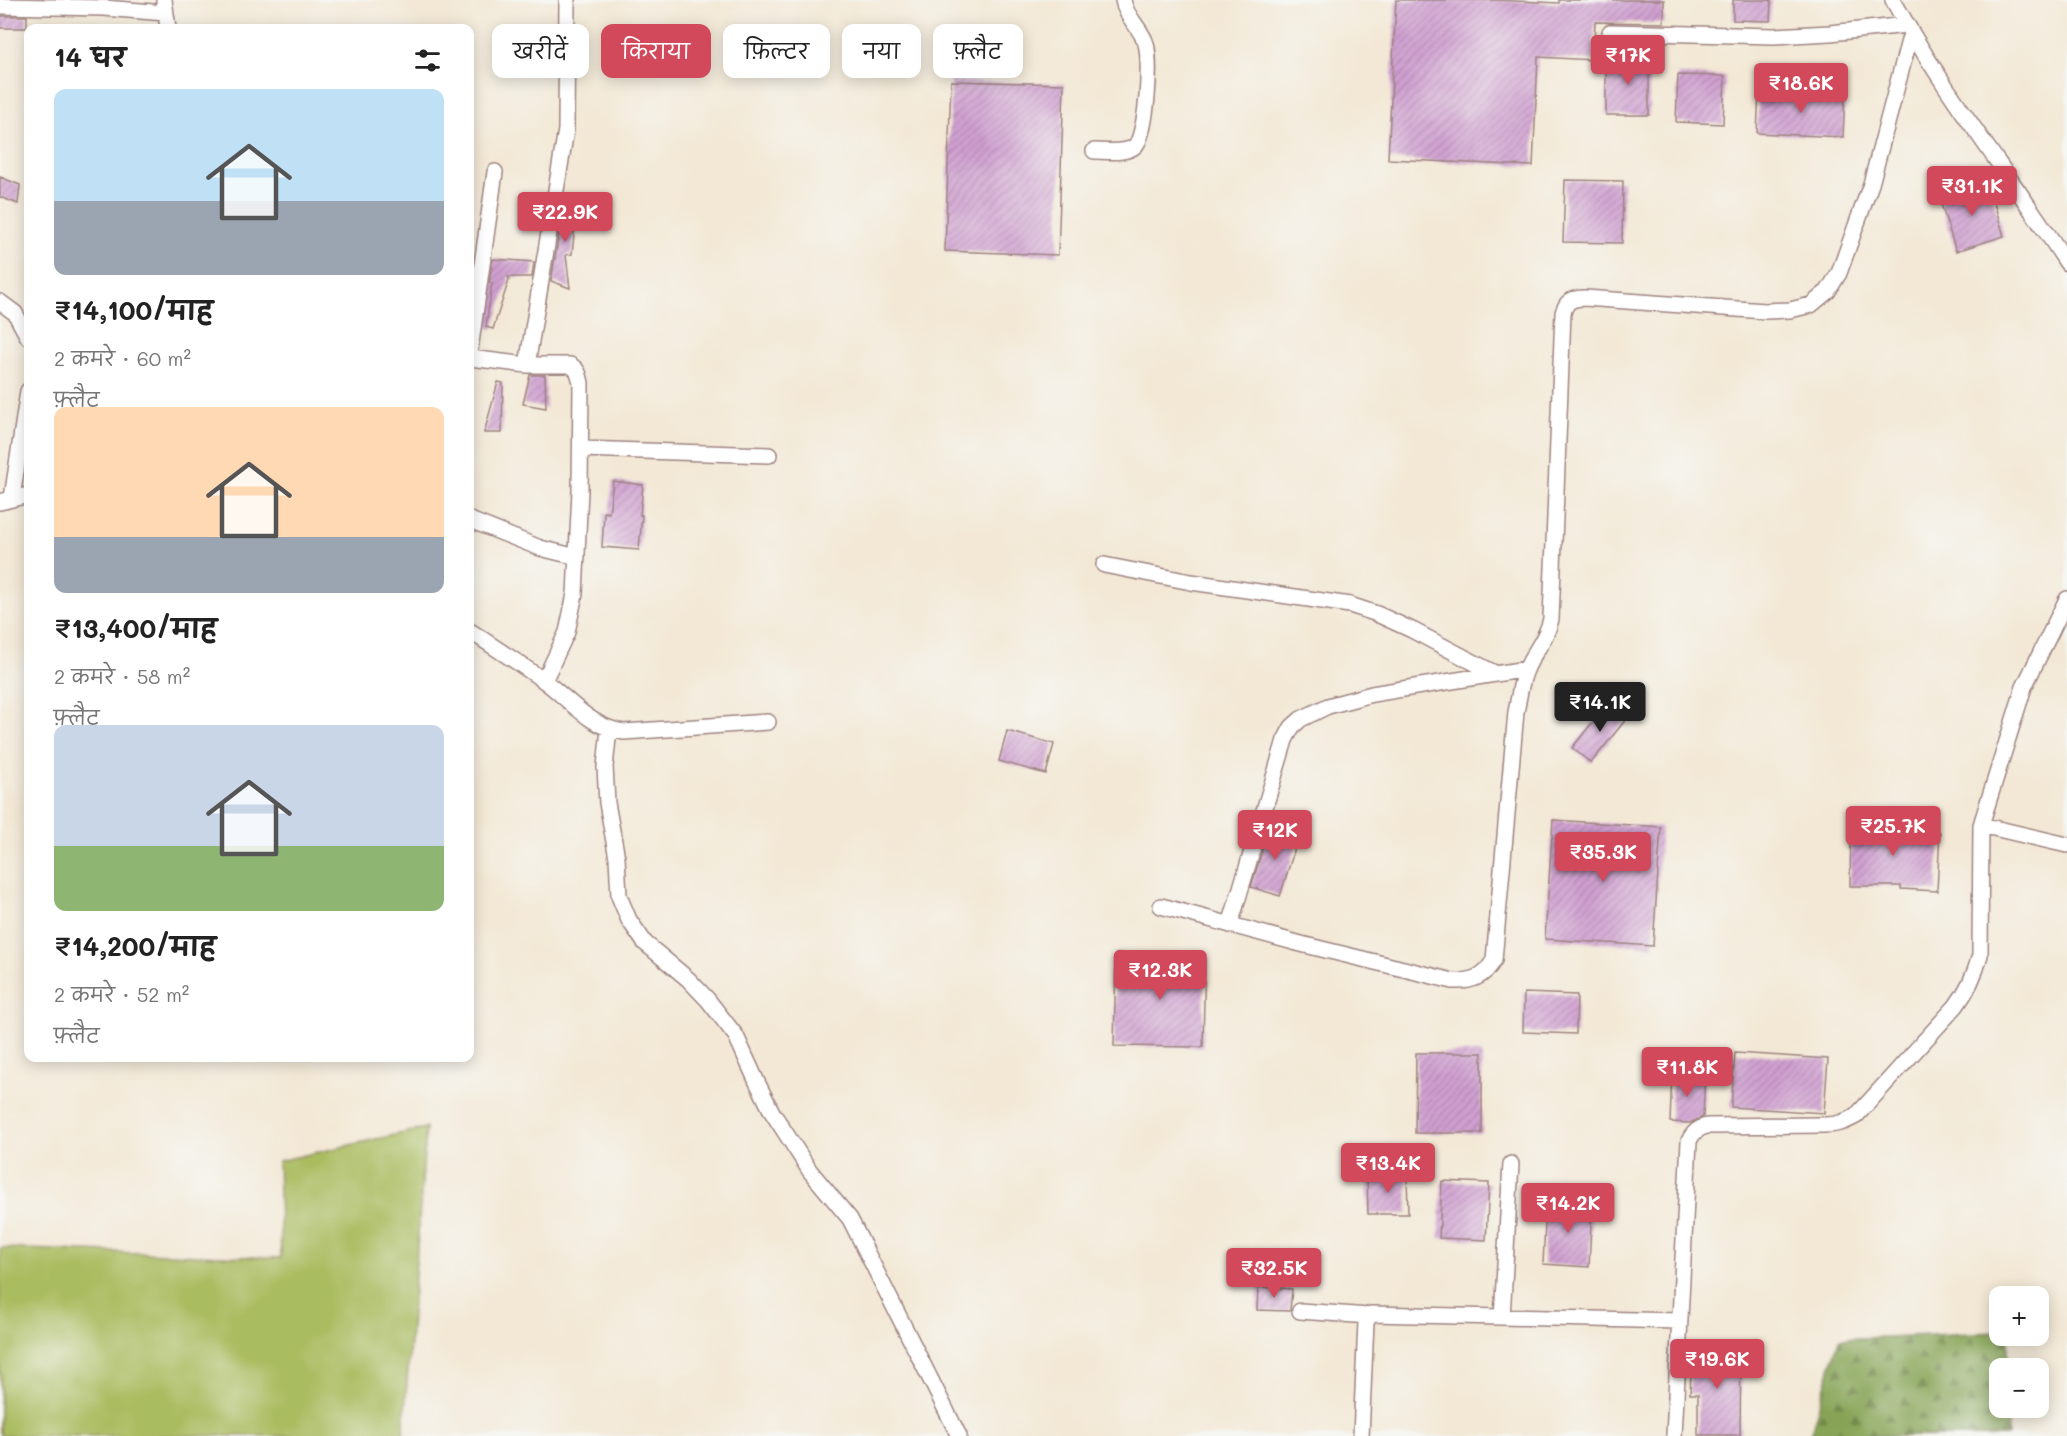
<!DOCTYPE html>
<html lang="hi">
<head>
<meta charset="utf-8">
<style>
  body { margin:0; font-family:Mali,"Playpen Sans Deva",sans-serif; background:#f2f2f2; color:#222; height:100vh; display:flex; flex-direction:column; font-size:22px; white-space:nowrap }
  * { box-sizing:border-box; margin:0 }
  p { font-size:20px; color:#767676 }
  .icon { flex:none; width:33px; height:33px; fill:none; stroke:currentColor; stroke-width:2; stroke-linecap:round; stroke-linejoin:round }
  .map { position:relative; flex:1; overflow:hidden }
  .side { position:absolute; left:24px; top:24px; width:450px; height:1038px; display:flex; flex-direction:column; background:#fff; border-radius:12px; box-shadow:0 3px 15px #0003 }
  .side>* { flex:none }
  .hud { position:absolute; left:492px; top:24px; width:570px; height:54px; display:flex; gap:12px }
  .controls { position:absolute; left:1989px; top:1286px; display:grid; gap:12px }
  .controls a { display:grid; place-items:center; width:60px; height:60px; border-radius:12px; background:#fff; box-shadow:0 3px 15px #0003; font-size:30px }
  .price { position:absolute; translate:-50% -51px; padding:0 14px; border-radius:6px; background:#d1495b; color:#fff; font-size:20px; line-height:39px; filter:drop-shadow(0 2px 3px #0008) }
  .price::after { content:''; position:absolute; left:50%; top:36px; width:18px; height:14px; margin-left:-9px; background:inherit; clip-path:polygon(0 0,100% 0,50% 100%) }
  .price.active { background:#222; color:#fff }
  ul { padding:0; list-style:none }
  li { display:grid; align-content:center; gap:12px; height:318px; padding:0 30px }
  li span { display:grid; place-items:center; height:186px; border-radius:12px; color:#555 }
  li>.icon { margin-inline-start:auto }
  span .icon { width:108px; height:108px; fill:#fffc; stroke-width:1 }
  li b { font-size:26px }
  h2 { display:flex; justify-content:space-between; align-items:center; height:72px; padding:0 30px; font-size:26px }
  .chip { padding:0 21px; border-radius:12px; background:#fff; box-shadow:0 3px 15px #0003; font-size:21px; line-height:54px }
  .chip.active { background:#d1495b; color:#fff }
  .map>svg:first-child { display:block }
  .green { fill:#aabc60; stroke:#7a6e46; stroke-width:1.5 }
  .forest { fill:url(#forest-firs); stroke:#686240; stroke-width:1.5 }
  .building { fill:url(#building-hatch) }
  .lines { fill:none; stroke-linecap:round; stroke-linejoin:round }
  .minor-casing { stroke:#9e8480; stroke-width:18 }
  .minor { stroke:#fff; stroke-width:15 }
</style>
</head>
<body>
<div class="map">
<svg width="2067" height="1436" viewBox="0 0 2067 1436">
  <defs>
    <pattern id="forest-firs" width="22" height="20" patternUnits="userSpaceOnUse" patternTransform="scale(1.5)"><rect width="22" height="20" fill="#87a456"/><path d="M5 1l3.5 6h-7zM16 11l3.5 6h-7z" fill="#708547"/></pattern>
    <pattern id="building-hatch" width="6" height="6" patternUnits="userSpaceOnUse" patternTransform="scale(1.5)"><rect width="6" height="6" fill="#d0a0d1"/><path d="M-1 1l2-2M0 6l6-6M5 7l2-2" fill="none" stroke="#ab82aa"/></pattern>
  </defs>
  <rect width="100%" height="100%" fill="#f6f6f2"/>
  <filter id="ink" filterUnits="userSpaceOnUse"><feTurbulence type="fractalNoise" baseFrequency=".0167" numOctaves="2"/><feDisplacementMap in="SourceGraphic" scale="12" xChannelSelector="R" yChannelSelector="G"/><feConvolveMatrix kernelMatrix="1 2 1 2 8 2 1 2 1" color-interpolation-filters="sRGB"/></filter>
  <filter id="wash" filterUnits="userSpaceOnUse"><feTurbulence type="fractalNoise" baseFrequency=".008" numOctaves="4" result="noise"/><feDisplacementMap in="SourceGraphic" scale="24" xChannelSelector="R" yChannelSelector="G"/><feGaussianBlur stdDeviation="1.35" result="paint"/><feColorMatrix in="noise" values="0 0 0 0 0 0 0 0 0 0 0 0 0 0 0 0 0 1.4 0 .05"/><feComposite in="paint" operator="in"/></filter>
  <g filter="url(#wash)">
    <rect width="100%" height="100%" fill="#f3e8d5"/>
    <path class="green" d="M426,1128l-23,308h-403v-188l281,10 -3,-97z"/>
    <path class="forest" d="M1999,1332l1,3h8v33h-8v39h8v29h-198l29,-97z"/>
    <g id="blocks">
      <path class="building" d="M1396,0h97l66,3v-3h105v23l-69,-1 -2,38 -55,-3 -5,109 -145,-7z
        M1733,0h38l-1,21 -37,-1z
        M1,16h26v12h-27z
        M1606,56h43v59h-43z
        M1678,75l47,1 -2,48 -47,-2z
        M951,81l113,3 -6,171 -113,-4z
        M1759,91l86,4 -2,42 -86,-4z
        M0,177l20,8 -2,19 -18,-7z
        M1565,180l58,1 -1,62 -59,-1z
        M1988,183l16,53 -48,15 -17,-53z
        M578,197l-6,57 -6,1 4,33 -19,-7 14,-82z
        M493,259l41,3 -2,15h-24l1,3 -16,49 -7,-2 6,-44h-3z
        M530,375h15l1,33 -23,-4z
        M498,382l5,1 -1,50h-18z
        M613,481l30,4 -3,30h2l-3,35 -37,-3 2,-35 5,1z
        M1608,703l19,15 -36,45 -19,-15z
        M1007,731l47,13 -8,30 -47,-13z
        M1553,820l108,7 -8,119 -108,-7z
        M1851,821l40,1 -1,8 50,2 -3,59 -36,-2v-3h-51z
        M1270,826l29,9 -19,61 -29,-9z
        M1116,954l89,1 -2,92 -89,-1z
        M1524,993l53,2 -1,39 -53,-2z
        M1416,1053h66v80h-67z
        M1735,1053l93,6 -4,54 -93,-6z
        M1672,1073l33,2 -2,42 -13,6 -20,-1z
        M1407,1173l1,41h-40l-1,-40z
        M1442,1181l47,2 -3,57 -47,-2z
        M1546,1202l46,2 -3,63 -46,-3z
        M1258,1287l34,2 -2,22 -33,-1z
        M1692,1347l49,2 -1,86h-42v-41h-8z"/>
    </g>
  </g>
  <g filter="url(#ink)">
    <use href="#blocks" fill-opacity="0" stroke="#9e8480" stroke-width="1.5"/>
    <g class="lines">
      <g class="minor-casing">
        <path id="minor" d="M164,0l4,28
          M1893,0c50,92 117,175 174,263
          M0,6l104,2 61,5
          M1610,32l164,4 56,-3 77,-8
          M1094,151c12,0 32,3 41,-5 12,-11 17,-90 10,-105 -6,-15 -20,-25 -22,-41
          M0,302l15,11 13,24
          M470,350l25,-178
          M470,358l57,7 39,-235 1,-130
          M527,365h43c8,4 9,9 11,18l-1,108 -5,103 -8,38 -23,49
          M581,449l188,6
          M12,498l16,-107
          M0,502l28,-7
          M470,520l70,28 37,9
          M1104,565l87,17 159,23 27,9 35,16 84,44
          M470,631c24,16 49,32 73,49 26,19 48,48 81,52l144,-10
          M609,729l-4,38 2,36 10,55 2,38 10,24 16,23 43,36 20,21 28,36 20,44 16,32 38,59 40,48 109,217
          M1981,825l86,20
          M1161,906l140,38 152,37c19,1 31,-4 41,-21l22,-248c3,-13 4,-29 10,-42 7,-18 21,-31 25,-51l12,-306c3,-12 9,-15 22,-15l180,13 25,-1 21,-5 17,-14 11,-18 32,-89 40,-151
          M1230,925l55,-185 7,-13 9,-8 27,-13 44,-12 154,-25
          M1300,1311l69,5
          M1502,1317l9,-153
          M1361,1436l5,-114 5,-8 308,7
          M1674,1436l15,-295c4,-9 9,-13 18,-15l118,-1c12,0 20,-3 31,-9l100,-110c12,-16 19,-31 24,-51l1,-130 43,-138 43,-88"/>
      </g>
      <use href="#minor" class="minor"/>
    </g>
  </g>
</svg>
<div class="controls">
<a>+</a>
<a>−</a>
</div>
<b class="price" style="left:1628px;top:86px">₹17K</b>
<b class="price" style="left:1801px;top:114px">₹18.6K</b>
<b class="price" style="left:1972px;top:217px">₹31.1K</b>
<b class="price" style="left:565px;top:243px">₹22.9K</b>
<b class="price active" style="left:1600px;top:733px">₹14.1K</b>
<b class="price" style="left:1893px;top:857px">₹25.7K</b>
<b class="price" style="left:1275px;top:861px">₹12K</b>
<b class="price" style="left:1603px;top:883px">₹35.3K</b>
<b class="price" style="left:1160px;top:1001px">₹12.3K</b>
<b class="price" style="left:1687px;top:1098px">₹11.8K</b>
<b class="price" style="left:1388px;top:1194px">₹13.4K</b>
<b class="price" style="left:1568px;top:1234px">₹14.2K</b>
<b class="price" style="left:1274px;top:1299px">₹32.5K</b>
<b class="price" style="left:1717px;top:1390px">₹19.6K</b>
<div class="hud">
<a class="chip">खरीदें</a>
<a class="chip active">किराया</a>
<a class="chip">फ़िल्टर</a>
<a class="chip">नया</a>
<a class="chip">फ़्लैट</a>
</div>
<section class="side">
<h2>14 घर<svg class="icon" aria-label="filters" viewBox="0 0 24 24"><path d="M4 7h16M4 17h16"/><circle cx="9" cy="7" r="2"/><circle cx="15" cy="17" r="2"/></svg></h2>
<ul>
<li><span style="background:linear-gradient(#bfe0f5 60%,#9aa5b1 0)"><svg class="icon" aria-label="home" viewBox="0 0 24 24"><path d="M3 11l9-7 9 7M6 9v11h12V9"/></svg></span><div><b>₹14,100/माह</b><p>2 कमरे · 60 m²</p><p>फ़्लैट</p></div></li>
<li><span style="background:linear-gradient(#ffd9b3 70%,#9aa5b1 0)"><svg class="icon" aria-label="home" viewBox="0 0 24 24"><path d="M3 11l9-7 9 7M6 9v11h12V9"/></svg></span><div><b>₹13,400/माह</b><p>2 कमरे · 58 m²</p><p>फ़्लैट</p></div></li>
<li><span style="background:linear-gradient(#c9d6e8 65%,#8fb573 0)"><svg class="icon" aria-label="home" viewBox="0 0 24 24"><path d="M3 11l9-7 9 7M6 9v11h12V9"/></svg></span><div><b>₹14,200/माह</b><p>2 कमरे · 52 m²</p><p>फ़्लैट</p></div></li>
</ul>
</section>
</div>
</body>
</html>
